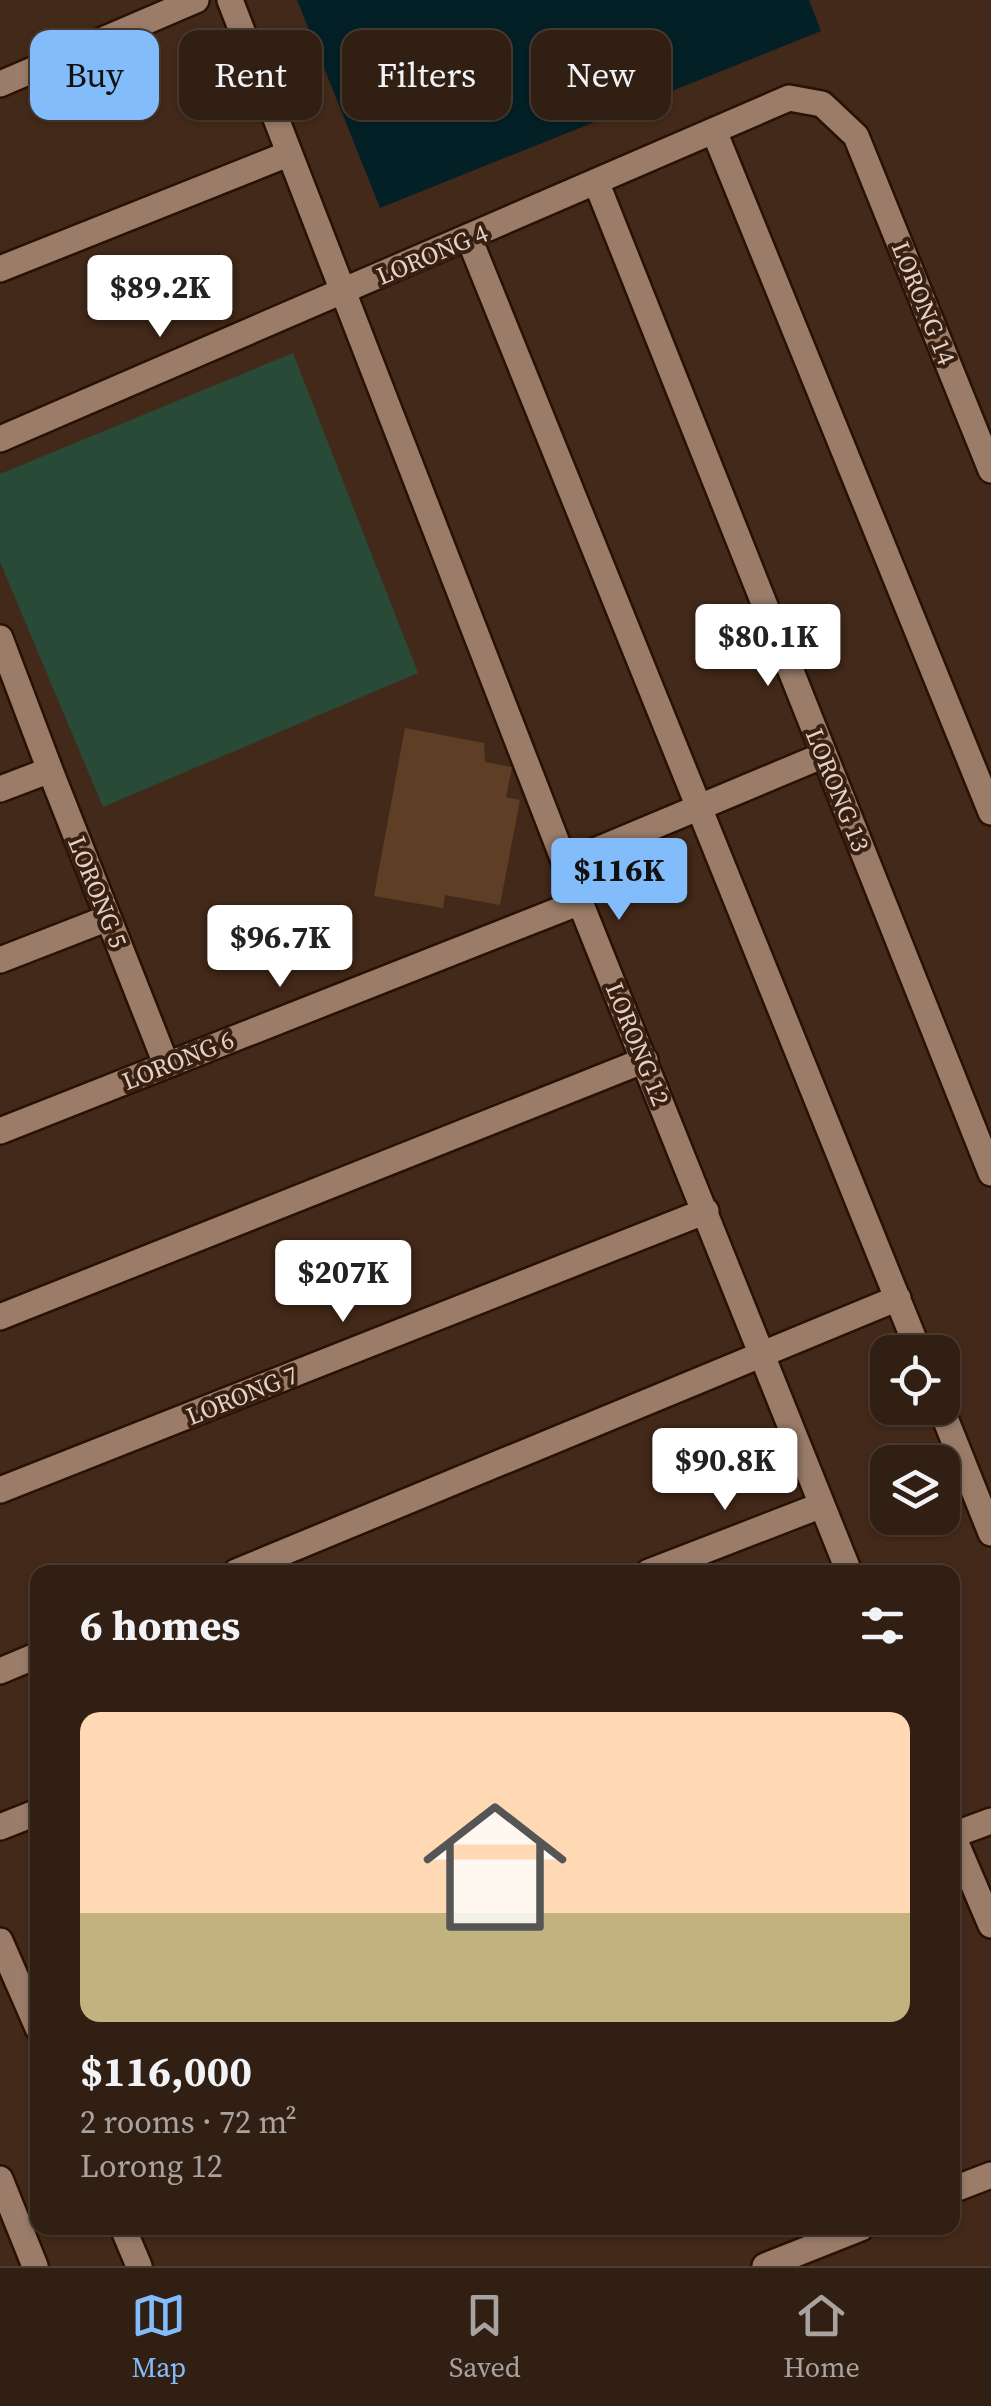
<!DOCTYPE html>
<html lang="en">
<head>
<meta charset="utf-8">
<style>
  body { margin:0; font-family:"Source Serif 4",serif; background:#3a271c; color:#f1f3f6; height:100vh; display:flex; flex-direction:column; font-size:38px; white-space:nowrap }
  * { box-sizing:border-box; margin:0 }
  p { font-size:32px; color:#a8a2a0 }
  .icon { flex:none; width:55px; height:55px; fill:none; stroke:currentColor; stroke-width:2; stroke-linecap:round; stroke-linejoin:round }
  .map { position:relative; flex:1; overflow:hidden }
  .panel { position:absolute; left:30px; top:1565px; width:930px; height:670px; display:flex; flex-direction:column; background:#321f13; border-radius:20px; box-shadow:0 2px 8px #0004,0 0 0 2px #4d3d33 }
  .panel>* { flex:none }
  .hud { position:absolute; left:30px; top:30px; width:932px; height:90px; display:flex; gap:20px }
  .fabs { position:absolute; left:870px; top:1335px; display:grid; gap:20px }
  .fabs a { display:grid; place-items:center; width:90px; height:90px; border-radius:20px; background:#321f13; box-shadow:0 2px 8px #0004,0 0 0 2px #4d3d33; font-size:50px }
  .price { position:absolute; translate:-50% -85px; padding:0 22px; border-radius:10px; background:#fff; color:#222; font-size:32px; line-height:65px; filter:drop-shadow(0 2px 5px #0008) }
  .price::after { content:''; position:absolute; left:50%; top:60px; width:30px; height:22px; margin-left:-15px; background:inherit; clip-path:polygon(0 0,100% 0,50% 100%) }
  .price.on { background:#82bcfa; color:#111 }
  ul { padding:0; list-style:none }
  li { display:grid; align-content:center; gap:20px; height:530px; padding:0 50px }
  li+li { border-top:2px solid #4d3d33 }
  li span { display:grid; place-items:center; height:310px; border-radius:20px; color:#555 }
  li>.icon { margin-inline-start:auto }
  span .icon { width:180px; height:180px; fill:#fffc; stroke-width:1 }
  li b { font-size:42px }
  h2 { display:flex; justify-content:space-between; align-items:center; height:120px; padding:0 50px; font-size:42px }
  .pill { padding:0 35px; border-radius:20px; background:#321f13; box-shadow:0 2px 8px #0004,0 0 0 2px #4d3d33; font-size:35px; line-height:90px }
  .pill.on { background:#82bcfa; color:#111 }
  .dock { display:flex; justify-content:space-around; align-items:center; height:140px; border-top:2px solid #4d3d33; background:#321f13; font-size:28px; color:#a8a2a0 }
  .dock a { display:grid; justify-items:center; gap:5px }
  .dock .on { color:#82bcfa }
  .map>svg:first-child { display:block }
  .green { fill:#294a36 }
  .water { fill:#032026 }
  .building { fill:#5f3e26 }
  .lines { fill:none; stroke-linecap:round; stroke-linejoin:round }
  .minor-casing { stroke:#291103; stroke-width:30 }
  .minor { stroke:#9a7c69; stroke-width:25 }
  .labels { text-anchor:middle; dominant-baseline:central; stroke-width:8; stroke-linejoin:round; paint-order:stroke }
  .street-label { font-size:25px; fill:#e2d1c7; stroke:#381f0f }
</style>
</head>
<body>
<div class="map">
<svg width="991" height="2266" viewBox="0 0 991 2266">
  <rect width="100%" height="100%" fill="#432919"/>
  <path class="green" d="M293,353l125,320 -315,134 -103,-245v-88z"/>
  <path class="water" d="M297,0h512l12,31 -441,177z"/>
  <path class="building" d="M405,728l79,15 1,19 27,5 -6,30 14,3 -20,105 -55,-10 -2,13 -69,-12z"/>
  <g class="lines">
    <g class="minor-casing">
      <path id="minor" d="M230,0l350,902 269,670
        M0,84l196,-84
        M714,131l277,681
        M597,184l394,989
        M469,238l450,1114
        M0,269l288,-115
        M0,439l789,-341 33,6 34,32 135,334
        M0,638l50,132
        M0,789l50,-19 116,294
        M566,863l258,-108
        M0,960l108,-42
        M0,1131l580,-229
        M0,1317l645,-257
        M941,1408l50,125
        M0,1490l706,-279
        M236,1572l662,-274
        M649,1572l173,-67
        M0,1671l38,-16
        M0,1827l38,-15
        M952,1834l39,91
        M953,1835l38,-14
        M0,1941l38,87
        M0,2179l35,87
        M952,2190l39,-15
        M123,2228l16,38
        M765,2266l96,-38"/>
    </g>
    <use href="#minor" class="minor"/>
  </g>
  <g class="labels">
    <g class="street-label">
      <text transform="translate(432 254) rotate(-23)">LORONG 4</text>
      <text transform="translate(924 303) rotate(68)">LORONG 14</text>
      <text transform="translate(838 790) rotate(68)">LORONG 13</text>
      <text transform="translate(98 892) rotate(68)">LORONG 5</text>
      <text transform="translate(638 1044) rotate(68)">LORONG 12</text>
      <text transform="translate(178 1060) rotate(-22)">LORONG 6</text>
      <text transform="translate(242 1395) rotate(-22)">LORONG 7</text>
    </g>
  </g>
</svg>
<div class="fabs">
<a><svg class="icon" aria-label="locate" viewBox="0 0 24 24"><circle cx="12" cy="12" r="6"/><path d="M12 2v4M12 18v4M2 12h4M18 12h4"/></svg></a>
<a><svg class="icon" aria-label="layers" viewBox="0 0 24 24"><path d="M12 4l9 5-9 5-9-5zM3 14l9 5 9-5"/></svg></a>
</div>
<b class="price" style="left:160px;top:340px">$89.2K</b>
<b class="price" style="left:768px;top:689px">$80.1K</b>
<b class="price on" style="left:619px;top:923px">$116K</b>
<b class="price" style="left:280px;top:990px">$96.7K</b>
<b class="price" style="left:343px;top:1325px">$207K</b>
<b class="price" style="left:725px;top:1513px">$90.8K</b>
<div class="hud">
<a class="pill on">Buy</a>
<a class="pill">Rent</a>
<a class="pill">Filters</a>
<a class="pill">New</a>
</div>
<section class="panel">
<h2>6 homes<svg class="icon" aria-label="filters" viewBox="0 0 24 24"><path d="M4 7h16M4 17h16"/><circle cx="9" cy="7" r="2"/><circle cx="15" cy="17" r="2"/></svg></h2>
<ul>
<li><span style="background:linear-gradient(#ffd9b3 65%,#c2b280 0)"><svg class="icon" aria-label="home" viewBox="0 0 24 24"><path d="M3 11l9-7 9 7M6 9v11h12V9"/></svg></span><div><b>$116,000</b><p>2 rooms · 72 m²</p><p>Lorong 12</p></div></li>
</ul>
</section>
</div>
<nav class="dock">
<a class="on"><svg class="icon" aria-label="map" viewBox="0 0 24 24"><path d="M3 6l6-2 6 2 6-2v14l-6 2-6-2-6 2zM9 4v14M15 6v14"/></svg>Map</a>
<a><svg class="icon" aria-label="saved" viewBox="0 0 24 24"><path d="M7 4h10v16l-5-4-5 4z"/></svg>Saved</a>
<a><svg class="icon" aria-label="home" viewBox="0 0 24 24"><path d="M3 11l9-7 9 7M6 9v11h12V9"/></svg>Home</a>
</nav>
</body>
</html>
